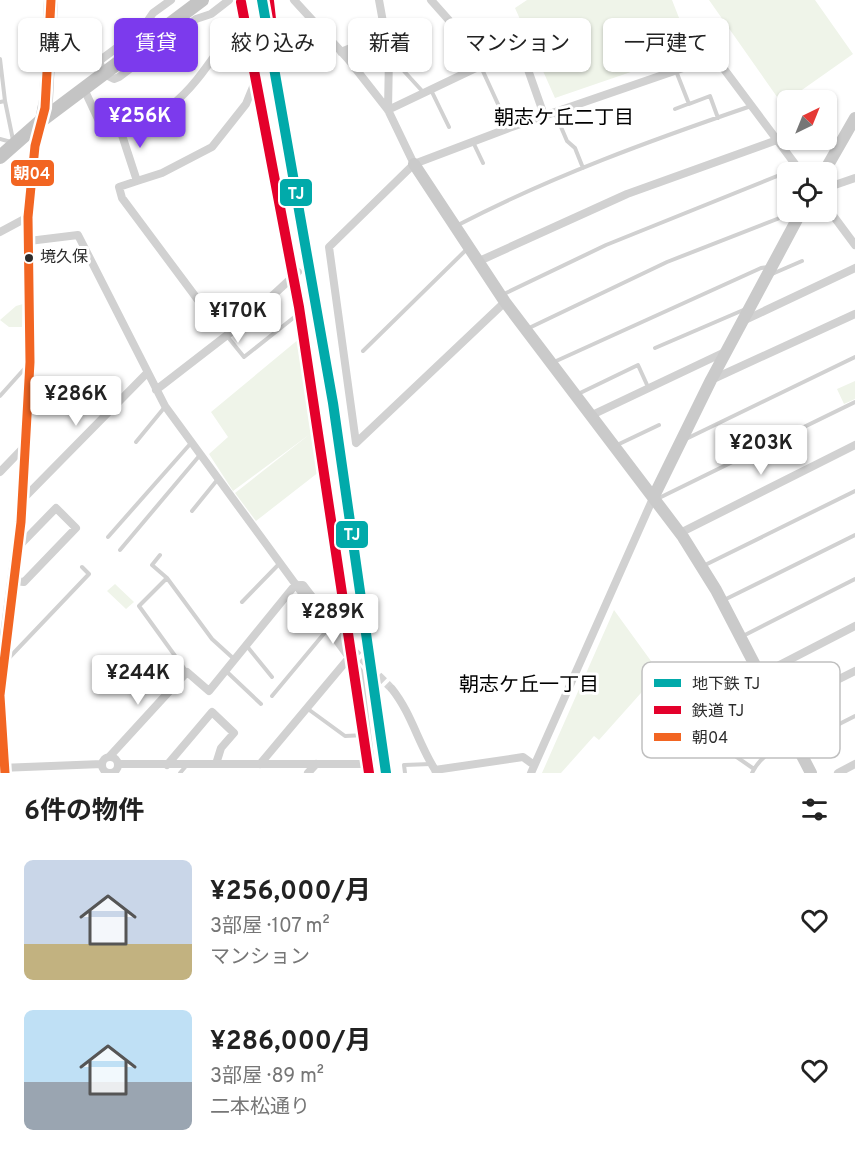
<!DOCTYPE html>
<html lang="ja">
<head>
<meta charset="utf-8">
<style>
  body { margin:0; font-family:Overpass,"Noto Sans JP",sans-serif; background:#f6f6f6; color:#222; height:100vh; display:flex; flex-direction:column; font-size:22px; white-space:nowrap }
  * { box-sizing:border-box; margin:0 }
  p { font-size:20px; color:#767676 }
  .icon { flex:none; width:33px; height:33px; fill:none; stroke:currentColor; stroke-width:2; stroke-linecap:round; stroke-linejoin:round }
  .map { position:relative; height:773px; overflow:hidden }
  .sheet { display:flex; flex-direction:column; background:#fff; flex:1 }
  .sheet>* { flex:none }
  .hud { position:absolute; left:18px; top:18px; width:819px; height:54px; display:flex; gap:12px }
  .needle { width:39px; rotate:43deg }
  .fabs { position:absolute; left:777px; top:90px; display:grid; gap:12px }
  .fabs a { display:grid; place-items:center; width:60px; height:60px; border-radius:9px; background:#fff; box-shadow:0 2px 4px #0004; font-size:30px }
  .price { position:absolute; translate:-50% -51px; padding:0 14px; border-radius:6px; background:#fff; color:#222; font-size:20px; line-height:39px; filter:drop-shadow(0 2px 3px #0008) }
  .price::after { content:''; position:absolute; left:50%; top:36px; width:18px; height:14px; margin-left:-9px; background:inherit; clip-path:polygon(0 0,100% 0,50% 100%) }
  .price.on { background:#7c3aed; color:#fff }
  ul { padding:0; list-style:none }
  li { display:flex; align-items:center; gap:18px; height:150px; padding:0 24px }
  li span { display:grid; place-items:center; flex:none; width:168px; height:120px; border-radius:9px; color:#555 }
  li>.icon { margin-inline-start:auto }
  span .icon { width:72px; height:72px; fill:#fffc; stroke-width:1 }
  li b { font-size:26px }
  h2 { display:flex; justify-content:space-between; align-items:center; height:72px; padding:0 24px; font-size:26px }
  .tag { padding:0 21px; border-radius:9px; background:#fff; box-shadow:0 2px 4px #0004; font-size:21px; line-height:54px }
  .tag.on { background:#7c3aed; color:#fff }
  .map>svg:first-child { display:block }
  .green { fill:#eff4e9 }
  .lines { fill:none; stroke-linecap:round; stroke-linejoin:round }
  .street-tunnel { stroke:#d5d5d5; stroke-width:8; stroke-dasharray:8 4; stroke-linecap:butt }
  .lane { stroke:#d1d1d1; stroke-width:4 }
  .street { stroke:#d1d1d1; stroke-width:8 }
  .secondary { stroke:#cacaca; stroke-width:12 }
  .primary { stroke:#c4c4c4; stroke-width:14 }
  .bus-1-casing { stroke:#fff; stroke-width:14 }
  .bus-1 { stroke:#f26522; stroke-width:9 }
  .rail-1-casing { stroke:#fff; stroke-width:15 }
  .rail-1 { stroke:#e4002b; stroke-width:10 }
  .metro-1-casing { stroke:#fff; stroke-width:15 }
  .metro-1 { stroke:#01aaaa; stroke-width:10 }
  .bus-dot { fill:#2c2c2c; stroke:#fff; stroke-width:2 }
  .labels { text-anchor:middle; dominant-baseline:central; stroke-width:6; stroke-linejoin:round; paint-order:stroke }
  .bus-label { font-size:16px; fill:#2c2c2c; stroke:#fff; text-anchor:start }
  .neighbourhood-label { font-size:20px; fill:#000; stroke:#fff }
  .key { fill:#fff; stroke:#c0c0c0; stroke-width:1.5 }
  .key-label { font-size:16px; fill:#2c2c2c }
  .line-badge { stroke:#fff; stroke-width:2 }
  .badge-label { font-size:16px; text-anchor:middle; font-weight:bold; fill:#fff }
</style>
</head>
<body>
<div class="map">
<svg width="855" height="773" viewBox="0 0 855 773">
  <rect width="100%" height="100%" fill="#fff"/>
  <path class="green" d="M527,0h145l20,51 -137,47 -40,-90z
    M709,0h106l38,54 -71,50z
    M23,304l-1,23h-13l-9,-7 16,-14z
    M305,334l23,122 -5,4 -9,-17 10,25 -68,53 -21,-28 75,-59 -77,57 -24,-37 19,-17 -17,-25z
    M855,381v18l-11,5 -7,-15z
    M115,584l19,18 -8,7 -19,-18z
    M614,610l37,51 -2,23 -50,56 -5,-4 -33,37h-19z"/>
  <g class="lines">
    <path class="street-tunnel" d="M353,650l39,39"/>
    <path class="lane" d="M391,57l33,36
      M0,59l5,42
      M481,67l28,61
      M676,71l13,33 21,-8 8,22
      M256,86l15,74
      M431,90l18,37
      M0,102l5,-1 8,39
      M675,109l13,-5
      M555,113l12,28 8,7 8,20
      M0,139l11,3
      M473,142l10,21
      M458,225c94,-49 194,-85 293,-119
      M772,274l30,-13
      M504,294l102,-49 191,-77
      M529,328l138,-66 128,-50
      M227,336l17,21 53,-42
      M655,348l93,-40
      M363,351l104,-102
      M554,362l207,-94 8,-1
      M578,394l60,-29 10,22
      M0,396l26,-29
      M688,438l167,-81
      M136,442l28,-34
      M617,445l42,-20
      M657,499l198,-97
      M192,511l26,-32
      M108,537l83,-94
      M120,550l80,-95
      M160,555l-8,10 15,13
      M703,566l152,-75
      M724,600l131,-65
      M242,602l37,-38
      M741,637l114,-58
      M246,645l26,32
      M7,660l82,-86 -7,-7
      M186,671l-47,-65 28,-28 45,61 22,20
      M226,671l35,33
      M272,696l55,-66
      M308,709l37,27 21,-1
      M712,740l42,29
      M800,744l55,-28
      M180,773l6,-7
      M405,773l-1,-8 27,-1
      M752,773c8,-17 24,-25 41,-33"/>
    <path class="street" d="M171,0l-18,13 -11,16 -43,32 5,13 10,5 5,-2 77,-58 15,-5 18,-14
      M294,0l54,59 40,51 26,54
      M379,0l10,55 -1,55 132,-63 24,68
      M431,0l56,63
      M341,52l46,-19
      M84,89l15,32c70,14 98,-42 134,-91l12,-7
      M119,126l18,55 25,-8 50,-26 34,-43 9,-22 -14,-82
      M137,181l-18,6 3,11 82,110
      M826,188l29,-10
      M826,206l29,39
      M0,232l28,-15
      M29,241l49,-6 87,171 194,265 12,93 -3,9
      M477,262l150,-68 150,-54
      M505,302l-149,141 -27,-196 85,-83 95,-36 206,-71 86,115
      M743,321l112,-53
      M711,380l144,-66
      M156,390l88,-68 54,-50
      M592,415l135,-64
      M0,472l26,-27
      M23,499l124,-126
      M680,533l175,-88
      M14,581l10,1 52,-54 -20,-20 -37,38
      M300,585h3l50,65
      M760,675l95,-49
      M392,689c20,25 27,57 45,84
      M777,710l78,-39
      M110,756l77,-84 22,19 87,-107
      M102 765a8 8 0 1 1 16 0a8 8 0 1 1-16 0Z
      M118,764h253
      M260,764l88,-105
      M167,765l45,-53 22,21 -13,15 -5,16
      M0,768l102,-4
      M435,770l88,-13 11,8
      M308,773l8,-9
      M531,773l123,-277
      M838,773l17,-9"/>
    <path class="secondary" d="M414,164l91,138 178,235 33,53 95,183
      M824,172l31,-54
      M654,496l57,-116 90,-168
      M0,695l2,-30 19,-143 9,-160 -2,-145 7,-71 7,-26
      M0,696l5,77"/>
    <path class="primary" d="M42,120l4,-20 5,-100
      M0,157l42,-37 160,-120"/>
    <g class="bus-1-casing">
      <path id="bus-1" d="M0,695l21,-173 9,-160 -2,-145 7,-71 10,-38 6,-108
        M0,696l5,77"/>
    </g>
    <use href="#bus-1" class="bus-1"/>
    <g class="rail-1-casing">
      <path id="rail-1" d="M269,1l7,63
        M241,2l58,305 70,466"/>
    </g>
    <use href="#rail-1" class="rail-1"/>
    <g class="metro-1-casing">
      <path id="metro-1" d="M262,0l71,403 53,370"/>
    </g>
    <use href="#metro-1" class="metro-1"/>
  </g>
  <circle class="bus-dot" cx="29" cy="258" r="5"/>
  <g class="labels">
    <g class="bus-label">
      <text x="40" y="258">境久保</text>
    </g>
    <g class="neighbourhood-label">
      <text x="564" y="119">朝志ケ丘二丁目</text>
      <text x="529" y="686">朝志ケ丘一丁目</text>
    </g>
  </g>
  <rect x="642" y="662" width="198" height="96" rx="9" class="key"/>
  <rect x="654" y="679" width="27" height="8" fill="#01aaaa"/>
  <rect x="654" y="706" width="27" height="8" fill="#e4002b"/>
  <rect x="654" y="733" width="27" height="8" fill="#f26522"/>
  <g class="key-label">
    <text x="692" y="689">地下鉄 TJ</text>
    <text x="692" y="716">鉄道 TJ</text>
    <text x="692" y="743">朝04</text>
  </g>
  <g class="line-badge">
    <rect x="10" y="159" width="45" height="28" rx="6" fill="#f26522"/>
    <rect x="279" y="178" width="34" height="29" rx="6" fill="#01aaaa"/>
    <rect x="335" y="520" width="34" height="29" rx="6" fill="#01aaaa"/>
  </g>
  <g class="badge-label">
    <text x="32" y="179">朝04</text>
    <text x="296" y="199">TJ</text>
    <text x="352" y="540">TJ</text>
  </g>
</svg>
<div class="fabs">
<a><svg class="needle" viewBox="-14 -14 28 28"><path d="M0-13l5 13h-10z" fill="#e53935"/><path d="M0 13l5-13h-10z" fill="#767676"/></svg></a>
<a><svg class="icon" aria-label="locate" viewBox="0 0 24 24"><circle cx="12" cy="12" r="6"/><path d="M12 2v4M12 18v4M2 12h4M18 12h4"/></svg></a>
</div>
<b class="price on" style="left:140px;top:149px">¥256K</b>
<b class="price" style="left:238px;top:344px">¥170K</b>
<b class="price" style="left:76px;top:427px">¥286K</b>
<b class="price" style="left:761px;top:476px">¥203K</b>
<b class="price" style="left:333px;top:645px">¥289K</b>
<b class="price" style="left:138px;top:706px">¥244K</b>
<div class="hud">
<a class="tag">購入</a>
<a class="tag on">賃貸</a>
<a class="tag">絞り込み</a>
<a class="tag">新着</a>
<a class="tag">マンション</a>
<a class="tag">一戸建て</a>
</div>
</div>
<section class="sheet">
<h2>6件の物件<svg class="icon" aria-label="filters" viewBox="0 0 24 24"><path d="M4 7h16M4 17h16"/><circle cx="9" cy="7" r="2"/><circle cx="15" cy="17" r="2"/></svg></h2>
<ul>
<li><span style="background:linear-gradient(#c9d6e8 70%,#c2b280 0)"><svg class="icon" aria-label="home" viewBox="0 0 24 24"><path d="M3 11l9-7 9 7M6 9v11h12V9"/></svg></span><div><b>¥256,000/月</b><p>3部屋 · 107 m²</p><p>マンション</p></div><svg class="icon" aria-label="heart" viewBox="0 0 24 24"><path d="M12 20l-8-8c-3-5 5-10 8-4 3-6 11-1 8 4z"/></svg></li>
<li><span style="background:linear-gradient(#bfe0f5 60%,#9aa5b1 0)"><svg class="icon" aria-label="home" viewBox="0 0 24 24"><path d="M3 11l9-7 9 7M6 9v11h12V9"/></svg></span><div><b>¥286,000/月</b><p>3部屋 · 89 m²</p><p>二本松通り</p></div><svg class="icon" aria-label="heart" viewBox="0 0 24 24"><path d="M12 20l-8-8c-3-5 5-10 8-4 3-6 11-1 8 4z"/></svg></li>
</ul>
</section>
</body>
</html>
